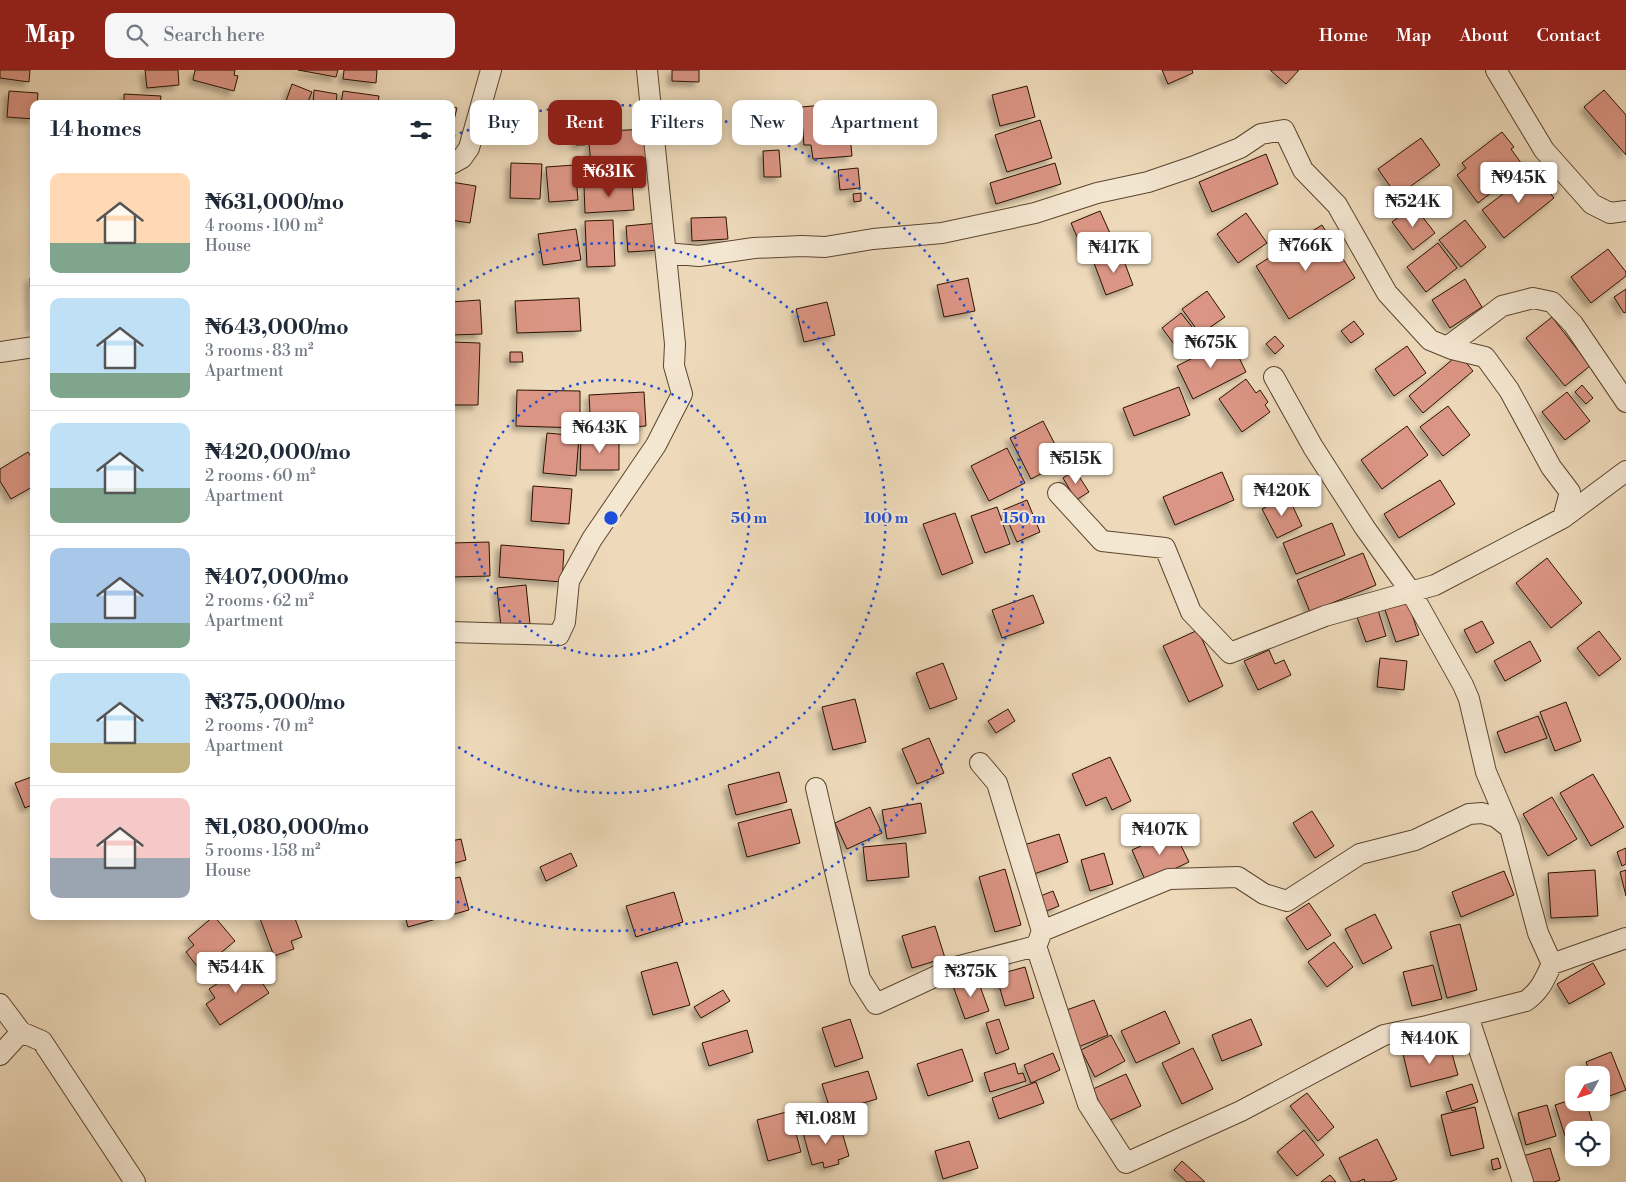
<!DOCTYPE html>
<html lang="en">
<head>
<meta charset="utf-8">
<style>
  body { margin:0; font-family:"Libre Bodoni",serif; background:#f6f6f7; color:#1f2937; height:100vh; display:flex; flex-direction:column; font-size:19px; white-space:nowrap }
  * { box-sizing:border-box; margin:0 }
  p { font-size:16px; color:#747a83 }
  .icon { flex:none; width:28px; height:28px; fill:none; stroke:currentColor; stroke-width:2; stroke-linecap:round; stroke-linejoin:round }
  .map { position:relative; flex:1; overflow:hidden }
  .sheet { position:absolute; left:30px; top:30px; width:425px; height:820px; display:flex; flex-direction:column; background:#fff; border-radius:10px; box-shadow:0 2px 12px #0003 }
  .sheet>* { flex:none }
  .hud { position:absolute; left:470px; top:30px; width:475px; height:45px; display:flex; gap:10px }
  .needle { width:32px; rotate:230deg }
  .buttons { position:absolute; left:1565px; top:996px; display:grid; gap:10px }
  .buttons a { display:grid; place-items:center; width:45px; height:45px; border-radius:10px; background:#fff; box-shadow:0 2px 12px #0003; font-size:25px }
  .price { position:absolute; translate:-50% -42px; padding:0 11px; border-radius:5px; background:#fff; color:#222; font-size:16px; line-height:32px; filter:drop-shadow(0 1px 2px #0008) }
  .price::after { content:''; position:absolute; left:50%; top:30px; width:15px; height:11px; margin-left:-8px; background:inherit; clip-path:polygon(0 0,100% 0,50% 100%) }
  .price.on { background:#8f2418; color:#fff }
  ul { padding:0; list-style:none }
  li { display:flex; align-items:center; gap:15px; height:125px; padding:0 20px }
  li+li { border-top:1px solid #e0e1e3 }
  li span { display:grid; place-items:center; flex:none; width:140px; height:100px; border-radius:10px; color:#555 }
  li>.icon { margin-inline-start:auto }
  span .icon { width:60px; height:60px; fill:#fffc; stroke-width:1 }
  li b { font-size:21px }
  h2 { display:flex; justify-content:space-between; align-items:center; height:60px; padding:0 20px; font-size:21px }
  .chip { padding:0 18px; border-radius:10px; background:#fff; box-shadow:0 2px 12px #0003; font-size:18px; line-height:45px }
  .chip.on { background:#8f2418; color:#fff }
  header { display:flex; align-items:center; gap:30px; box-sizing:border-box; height:70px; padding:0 25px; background:#8f2418; color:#fff }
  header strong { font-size:24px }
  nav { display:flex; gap:28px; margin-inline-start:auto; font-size:18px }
  .search { width:350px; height:45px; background:#f6f6f7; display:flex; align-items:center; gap:12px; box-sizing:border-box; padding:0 18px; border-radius:10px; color:#747a83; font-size:19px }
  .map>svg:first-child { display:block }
  .building { fill:#db9584; stroke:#2a1300; filter:url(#shadow) }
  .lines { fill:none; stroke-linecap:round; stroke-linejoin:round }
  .minor-casing { stroke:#5b452e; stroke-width:22 }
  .minor { stroke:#f4e7d2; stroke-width:20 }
  .ring { fill:none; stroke:#1d4ed8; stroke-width:2.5; stroke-dasharray:2.5 5 }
  .centre { fill:#1d4ed8; stroke:#f4e7d2; stroke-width:2.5 }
  .ring-label { font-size:15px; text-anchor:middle; font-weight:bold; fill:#1d4ed8; stroke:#f4e7d2; stroke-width:4; stroke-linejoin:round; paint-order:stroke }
</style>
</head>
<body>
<header>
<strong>Map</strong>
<div class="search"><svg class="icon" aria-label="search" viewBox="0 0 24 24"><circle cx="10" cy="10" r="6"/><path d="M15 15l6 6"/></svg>Search here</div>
<nav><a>Home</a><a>Map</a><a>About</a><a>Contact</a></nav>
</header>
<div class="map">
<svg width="1626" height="1112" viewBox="0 0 1626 1112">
  <defs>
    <filter id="shadow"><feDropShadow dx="-4.5" dy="4.5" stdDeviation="2.5" flood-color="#0004"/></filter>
  </defs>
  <rect width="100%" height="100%" fill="#eedaba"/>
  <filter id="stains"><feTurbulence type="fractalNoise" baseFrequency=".004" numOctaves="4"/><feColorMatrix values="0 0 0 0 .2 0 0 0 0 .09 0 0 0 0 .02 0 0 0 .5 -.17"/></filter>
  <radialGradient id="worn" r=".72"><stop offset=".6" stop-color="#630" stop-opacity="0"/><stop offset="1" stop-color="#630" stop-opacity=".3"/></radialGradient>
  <path class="building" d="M0,0h30l-1,12 -29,-4z
    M145,0h33l1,15 -32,3z
    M195,0h40l-1,5 4,1 -4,15 -41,-11z
    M298,0h40l-2,7z
    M344,0h33l-1,13 -33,-4z
    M672,0h27v12l-27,-1z
    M1162,0h30l1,3 -25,11z
    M1270,0h29l-13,14z
    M292,14l20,8 -5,12h-22z
    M1027,16l8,31 -35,9 -8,-31z
    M314,20l23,4 -1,10h-23z
    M1604,20l22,25v40l-42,-48z
    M9,21l29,2 -1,11h-3v15l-27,-2z
    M343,21l36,5 -1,8h-37z
    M124,24l37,2 -1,8h-36z
    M684,31l1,9 -12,1 -1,-9z
    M847,33l5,53 -39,3 -2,-14h-7l-3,-38z
    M451,36l6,2 -6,24z
    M1040,50l12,38 -45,14 -12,-37z
    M647,59l2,33 -58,3 -3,-33z
    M584,61l1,14h-9l-1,-13z
    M1502,62l12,15 -3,2 13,18 -46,36 -21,-28 9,-7 -4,-5z
    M1421,68l19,27 -43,31 -19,-27z
    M779,80l2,27h-17l-1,-26z
    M1266,84l12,30 -66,28 -13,-30z
    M511,93l31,1 -2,35 -30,-1z
    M1055,93l6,21 -65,20 -6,-21z
    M575,95l3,35 -29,2 -3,-35z
    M858,98l2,20 -20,2 -2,-20z
    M1533,101l8,10 5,-3 6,8 -4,4 6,8 -50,40 -22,-28z
    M451,112l25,4 -6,37 -19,-3z
    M632,114l2,26 -49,3 -1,-27z
    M861,123v8l-7,1 -1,-8z
    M1414,136l21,27 -22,17 -21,-28z
    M1100,141l14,31 -29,13 -14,-32z
    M1246,143l21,30 -29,20 -21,-29z
    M726,147l2,22 -36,2 -1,-23z
    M613,150l2,46 -28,1 -2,-46z
    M1465,150l21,27 -25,20 -22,-27z
    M658,153l2,27 -32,2 -2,-26z
    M1322,155l33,53 -66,41 -33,-53z
    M576,159l5,31 -38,5 -5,-31z
    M1438,173l19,25 -31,24 -19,-25z
    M1608,179l18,23v4l-35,27 -20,-26z
    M1121,183l12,32 -27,10 -12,-32z
    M34,207v52h-2l-2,-51z
    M968,208l7,33 -31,6 -7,-32z
    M1465,209l17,28 -32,21 -18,-28z
    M1626,219v23l-2,1 -10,-16z
    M1207,221l18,26 -25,17 -18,-25z
    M579,228l2,33 -64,2 -2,-32z
    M480,230l2,34 -31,1v-33z
    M827,232l8,33 -31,7 -8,-33z
    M1181,243l19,24 -20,15 -18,-24z
    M1552,247l38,49 -25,20 -39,-48z
    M1354,251l10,13 -13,9 -10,-12z
    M1275,266l9,10 -9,8 -9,-10z
    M1230,269l16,33 -53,27 -16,-33z
    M451,272l29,1 -2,62h-27z
    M1407,276l19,27 -32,23 -19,-27z
    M510,282h12l1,10h-13z
    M1459,284l14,17 -50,42 -14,-17z
    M1246,309l10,14 4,-3 8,12 -3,3 5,7 -28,20 -23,-33z
    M1582,315l11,13 -7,6 -11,-12z
    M1179,317l11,28 -56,21 -11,-28z
    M517,320l63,1v37l-64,-2z
    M644,322l2,34 -55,4 -2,-35z
    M1567,322l23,29 -25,19 -23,-28z
    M1448,336l22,29 -27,21 -23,-29z
    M1043,351l21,41 -33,17 -21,-41z
    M1407,356l21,29 -46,34 -21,-29z
    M547,363l32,3 -3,40 -33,-3z
    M581,368l38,1v31h-39z
    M1007,378l18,35 -36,18 -18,-35z
    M28,382l6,9v25l-23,13 -11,-18v-12z
    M1075,400l14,22 -13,8 -13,-22z
    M1222,402l12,28 -59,25 -12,-28z
    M1440,410l15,24 -56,34 -15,-24z
    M533,416l39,3 -3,35 -38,-3z
    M1288,426l14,30 -25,12 -15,-29z
    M1027,430l13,32 -23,10 -14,-32z
    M997,437l13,37 -25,9 -14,-37z
    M955,443l18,50 -31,12 -19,-51z
    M1332,453l13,32 -49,19 -13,-31z
    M489,472l1,34 -39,1v-34z
    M501,475l63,5 -2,32 -63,-5z
    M1363,483l13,32 -66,27 -13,-32z
    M1547,488l35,45 -31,25 -35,-45z
    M526,515l4,39 -29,3 -4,-39z
    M1033,525l11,28 -42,15 -10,-28z
    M1406,527l13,38 -23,7 -13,-38z
    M1378,540l8,26 -20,6 -9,-25z
    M1482,551l12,22 -18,10 -12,-23z
    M1198,560l25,56 -34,16 -26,-56z
    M1599,561l22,28 -22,17 -22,-28z
    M1530,571l11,20 -36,20 -11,-20z
    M1269,580l6,14 9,-4 7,15 -33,15 -14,-29z
    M1380,588l27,3 -3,29 -27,-3z
    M943,593l14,36 -27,10 -14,-36z
    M855,629l11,43 -33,8 -11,-43z
    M1566,632l15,39 -26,10 -15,-39z
    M1008,639l7,12 -19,12 -8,-12z
    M1538,646l9,22 -42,15 -8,-21z
    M929,668l15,35 -27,11 -15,-35z
    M1110,687l21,44 -19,9 -6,-13 -20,9 -14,-32z
    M779,702l8,30 -51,13 -8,-30z
    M1593,704l31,53 -33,19 -31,-53z
    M34,706v28l-9,4 -10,-25z
    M1552,727l25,42 -29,17 -25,-42z
    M921,733l5,30 -39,6 -5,-29z
    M870,737l12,26 -35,16 -12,-26z
    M791,739l9,34 -53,14 -9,-34z
    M1312,741l22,35 -19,12 -22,-35z
    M1174,761l15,31 -43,20 -14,-32z
    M1059,764l9,28 -34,12 -10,-29z
    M461,769l5,21 -15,4v-23z
    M906,773l3,34 -42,4 -4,-34z
    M1626,778v16l-4,2 -5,-14z
    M571,783l6,13 -31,15 -6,-14z
    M1104,783l9,31 -23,7 -9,-31z
    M1005,799l16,56 -26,7 -16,-55z
    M1595,800l3,46 -47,2 -3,-45z
    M1626,800v26l-6,-24z
    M1504,801l10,24 -53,22 -9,-25z
    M460,807l9,33 -18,5v-36z
    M1053,821l6,15 -15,6 -6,-15z
    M674,822l9,30 -47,15 -10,-31z
    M1309,833l22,32 -24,15 -21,-32z
    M1375,844l17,34 -29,16 -18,-35z
    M214,846l21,25 -35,29 -14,-18 8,-7 -6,-7z
    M259,846h35l8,21 -11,4 3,8 -20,7z
    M405,846h42l-39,11z
    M1460,854l17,66 -30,8 -17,-66z
    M935,856l10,32 -33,10 -10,-32z
    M1334,872l19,25 -26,20 -19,-25z
    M677,892l13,43 -37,10 -12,-43z
    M249,893l20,30 -49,32 -14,-21 9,-6 -6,-9z
    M1593,893l12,21 -36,20 -12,-20z
    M1433,895l9,34 -30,7 -9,-34z
    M1025,897l9,31 -29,8 -9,-31z
    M977,908l12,33 -24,8 -12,-33z
    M723,920l7,11 -29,17 -7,-11z
    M1094,930l14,35 -30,12 -14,-36z
    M1165,941l15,32 -44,20 -15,-32z
    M850,949l13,39 -28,9 -13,-39z
    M999,949l10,30 -13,5 -10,-31z
    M1251,949l11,26 -40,16 -10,-26z
    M747,960l6,22 -44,14 -7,-23z
    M1111,965l14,26 -30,16 -14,-27z
    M1449,973l9,32 -47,12 -8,-33z
    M1193,978l20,41 -31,15 -20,-41z
    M962,979l11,32 -45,15 -11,-32z
    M1611,982l15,38 -25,9v-24h-10l-5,-13z
    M1053,983l7,17 -29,13 -7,-18z
    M1015,993l3,11 5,-1 3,8 -36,11 -6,-19z
    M868,1001l9,28 -46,13 -9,-28z
    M1126,1004l15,32 -33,15 -15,-32z
    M1036,1012l8,21 -45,16 -7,-21z
    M1472,1014l6,18 -26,9 -6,-19z
    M1307,1023l27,34 -16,14 -28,-35z
    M1574,1029v3h12l9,28h-21v20l-4,1 -15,-46z
    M1547,1035l9,31 -30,9 -8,-32z
    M1475,1037l9,41 -33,8 -10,-41z
    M790,1041l11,41 -33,9 -11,-41z
    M839,1052l10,34 -11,4 1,4 -15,4 -1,-6 -11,3 -9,-32z
    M1304,1060l20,25 -27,21 -20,-24z
    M1377,1069l20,40 -7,3h-25l-1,-3 -7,3h-6l-12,-24z
    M969,1071l9,27 -35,11 -8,-28z
    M1550,1078l10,32 -6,2h-23l-8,-26z
    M1498,1088l3,10 -8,2 -2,-10z
    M1182,1091l23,21h-18l-13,-12z
    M1330,1105l6,7h-15z"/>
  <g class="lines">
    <g class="minor-casing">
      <path id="minor" d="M1496,0l48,80 48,54 18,9 16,-2
        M451,94l11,-6 7,-10 22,-78
        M666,183l33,3 55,-8 48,-2 23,1 48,-8 69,-6 93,-20 62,-20 51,-11 44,-15 48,-19 21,-14 23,-4 19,40 34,35 50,88 43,47 22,9 33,8 24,33 42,77 19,25 -7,26
        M1447,277l55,-41 31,-8 19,4 21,22 53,78
        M0,282l34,-5
        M1058,423l44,48 63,7 26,64 39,41 95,-37 110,-31 128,-67 63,-47
        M451,562l108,3 6,-13 4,-41 23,-42 64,-94 26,-51 -8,-28 1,-22 -28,-274
        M980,693l17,20 45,148 -4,11
        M816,718l44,191 16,25 80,-37 80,-21 52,158 38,59 115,-52 143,-76 43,-9 99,-25c15,-11 18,-21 26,-37l-14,-31 -28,-105 -24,-56 -17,-73 -6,-14 -52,-93 -46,-64 -52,-81 -39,-70
        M1042,861l127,-52 69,-2 26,17 23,7 73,-47 55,-14 54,-26 13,-1 14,4 14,11
        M1552,894l74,-26
        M0,934l21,28 21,9 93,141
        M1468,946l55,166
        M0,985l21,-23"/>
    </g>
    <use href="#minor" class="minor"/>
  </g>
  <g class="ring">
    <circle cx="611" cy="448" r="138"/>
    <path d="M451 224A275 275 0 1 1 451 672"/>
    <path d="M453 66A413 413 0 1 1 453 830"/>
  </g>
  <circle cx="611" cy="448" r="8" class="centre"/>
  <g class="ring-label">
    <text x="749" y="453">50 m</text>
    <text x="886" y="453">100 m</text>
    <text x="1024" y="453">150 m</text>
  </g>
  <rect width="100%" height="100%" filter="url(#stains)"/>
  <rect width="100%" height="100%" fill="url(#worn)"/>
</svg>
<div class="buttons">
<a><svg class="needle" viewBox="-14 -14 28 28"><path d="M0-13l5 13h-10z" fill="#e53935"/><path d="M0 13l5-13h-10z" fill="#747a83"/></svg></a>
<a><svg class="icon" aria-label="locate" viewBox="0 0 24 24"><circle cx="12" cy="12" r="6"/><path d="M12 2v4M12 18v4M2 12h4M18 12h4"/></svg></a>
</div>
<b class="price on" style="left:609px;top:128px">₦631K</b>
<b class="price" style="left:1519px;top:134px">₦945K</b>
<b class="price" style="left:1413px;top:158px">₦524K</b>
<b class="price" style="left:1306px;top:202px">₦766K</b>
<b class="price" style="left:1114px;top:204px">₦417K</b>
<b class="price" style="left:1211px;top:299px">₦675K</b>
<b class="price" style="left:600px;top:384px">₦643K</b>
<b class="price" style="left:1076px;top:415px">₦515K</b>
<b class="price" style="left:1282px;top:447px">₦420K</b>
<b class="price" style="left:1160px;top:786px">₦407K</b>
<b class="price" style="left:236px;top:924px">₦544K</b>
<b class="price" style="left:971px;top:928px">₦375K</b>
<b class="price" style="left:1430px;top:995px">₦440K</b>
<b class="price" style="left:826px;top:1075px">₦1.08M</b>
<div class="hud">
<a class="chip">Buy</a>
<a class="chip on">Rent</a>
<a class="chip">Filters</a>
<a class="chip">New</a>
<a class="chip">Apartment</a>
</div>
<section class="sheet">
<h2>14 homes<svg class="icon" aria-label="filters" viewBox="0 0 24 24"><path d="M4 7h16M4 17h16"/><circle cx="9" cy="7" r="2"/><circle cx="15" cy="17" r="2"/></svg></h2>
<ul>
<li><span style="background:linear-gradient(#ffd9b3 70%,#7fa58c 0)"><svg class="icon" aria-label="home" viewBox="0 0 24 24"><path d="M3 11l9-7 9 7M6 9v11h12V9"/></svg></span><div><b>₦631,000/mo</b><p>4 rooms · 100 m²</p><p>House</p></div></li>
<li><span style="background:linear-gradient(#bfe0f5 75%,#7fa58c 0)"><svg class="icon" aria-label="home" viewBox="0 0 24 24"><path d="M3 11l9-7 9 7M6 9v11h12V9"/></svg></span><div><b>₦643,000/mo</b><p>3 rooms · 83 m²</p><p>Apartment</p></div></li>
<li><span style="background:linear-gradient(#bfe0f5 65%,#7fa58c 0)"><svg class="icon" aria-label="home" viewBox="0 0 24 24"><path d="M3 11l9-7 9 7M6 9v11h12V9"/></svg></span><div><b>₦420,000/mo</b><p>2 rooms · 60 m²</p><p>Apartment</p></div></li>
<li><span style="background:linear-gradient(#a9c7e8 75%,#7fa58c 0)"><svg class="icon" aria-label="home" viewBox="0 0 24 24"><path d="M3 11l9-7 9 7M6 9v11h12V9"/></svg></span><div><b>₦407,000/mo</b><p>2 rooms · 62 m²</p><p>Apartment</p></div></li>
<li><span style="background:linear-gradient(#bfe0f5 70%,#c2b280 0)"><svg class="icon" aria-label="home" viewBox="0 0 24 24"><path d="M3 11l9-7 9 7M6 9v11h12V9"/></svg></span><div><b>₦375,000/mo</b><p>2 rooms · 70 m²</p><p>Apartment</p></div></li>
<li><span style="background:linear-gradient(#f6c9c9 60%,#9aa5b1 0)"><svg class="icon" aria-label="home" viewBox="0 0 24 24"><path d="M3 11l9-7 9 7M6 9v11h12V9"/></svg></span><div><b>₦1,080,000/mo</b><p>5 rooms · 158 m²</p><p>House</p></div></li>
</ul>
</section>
</div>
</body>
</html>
